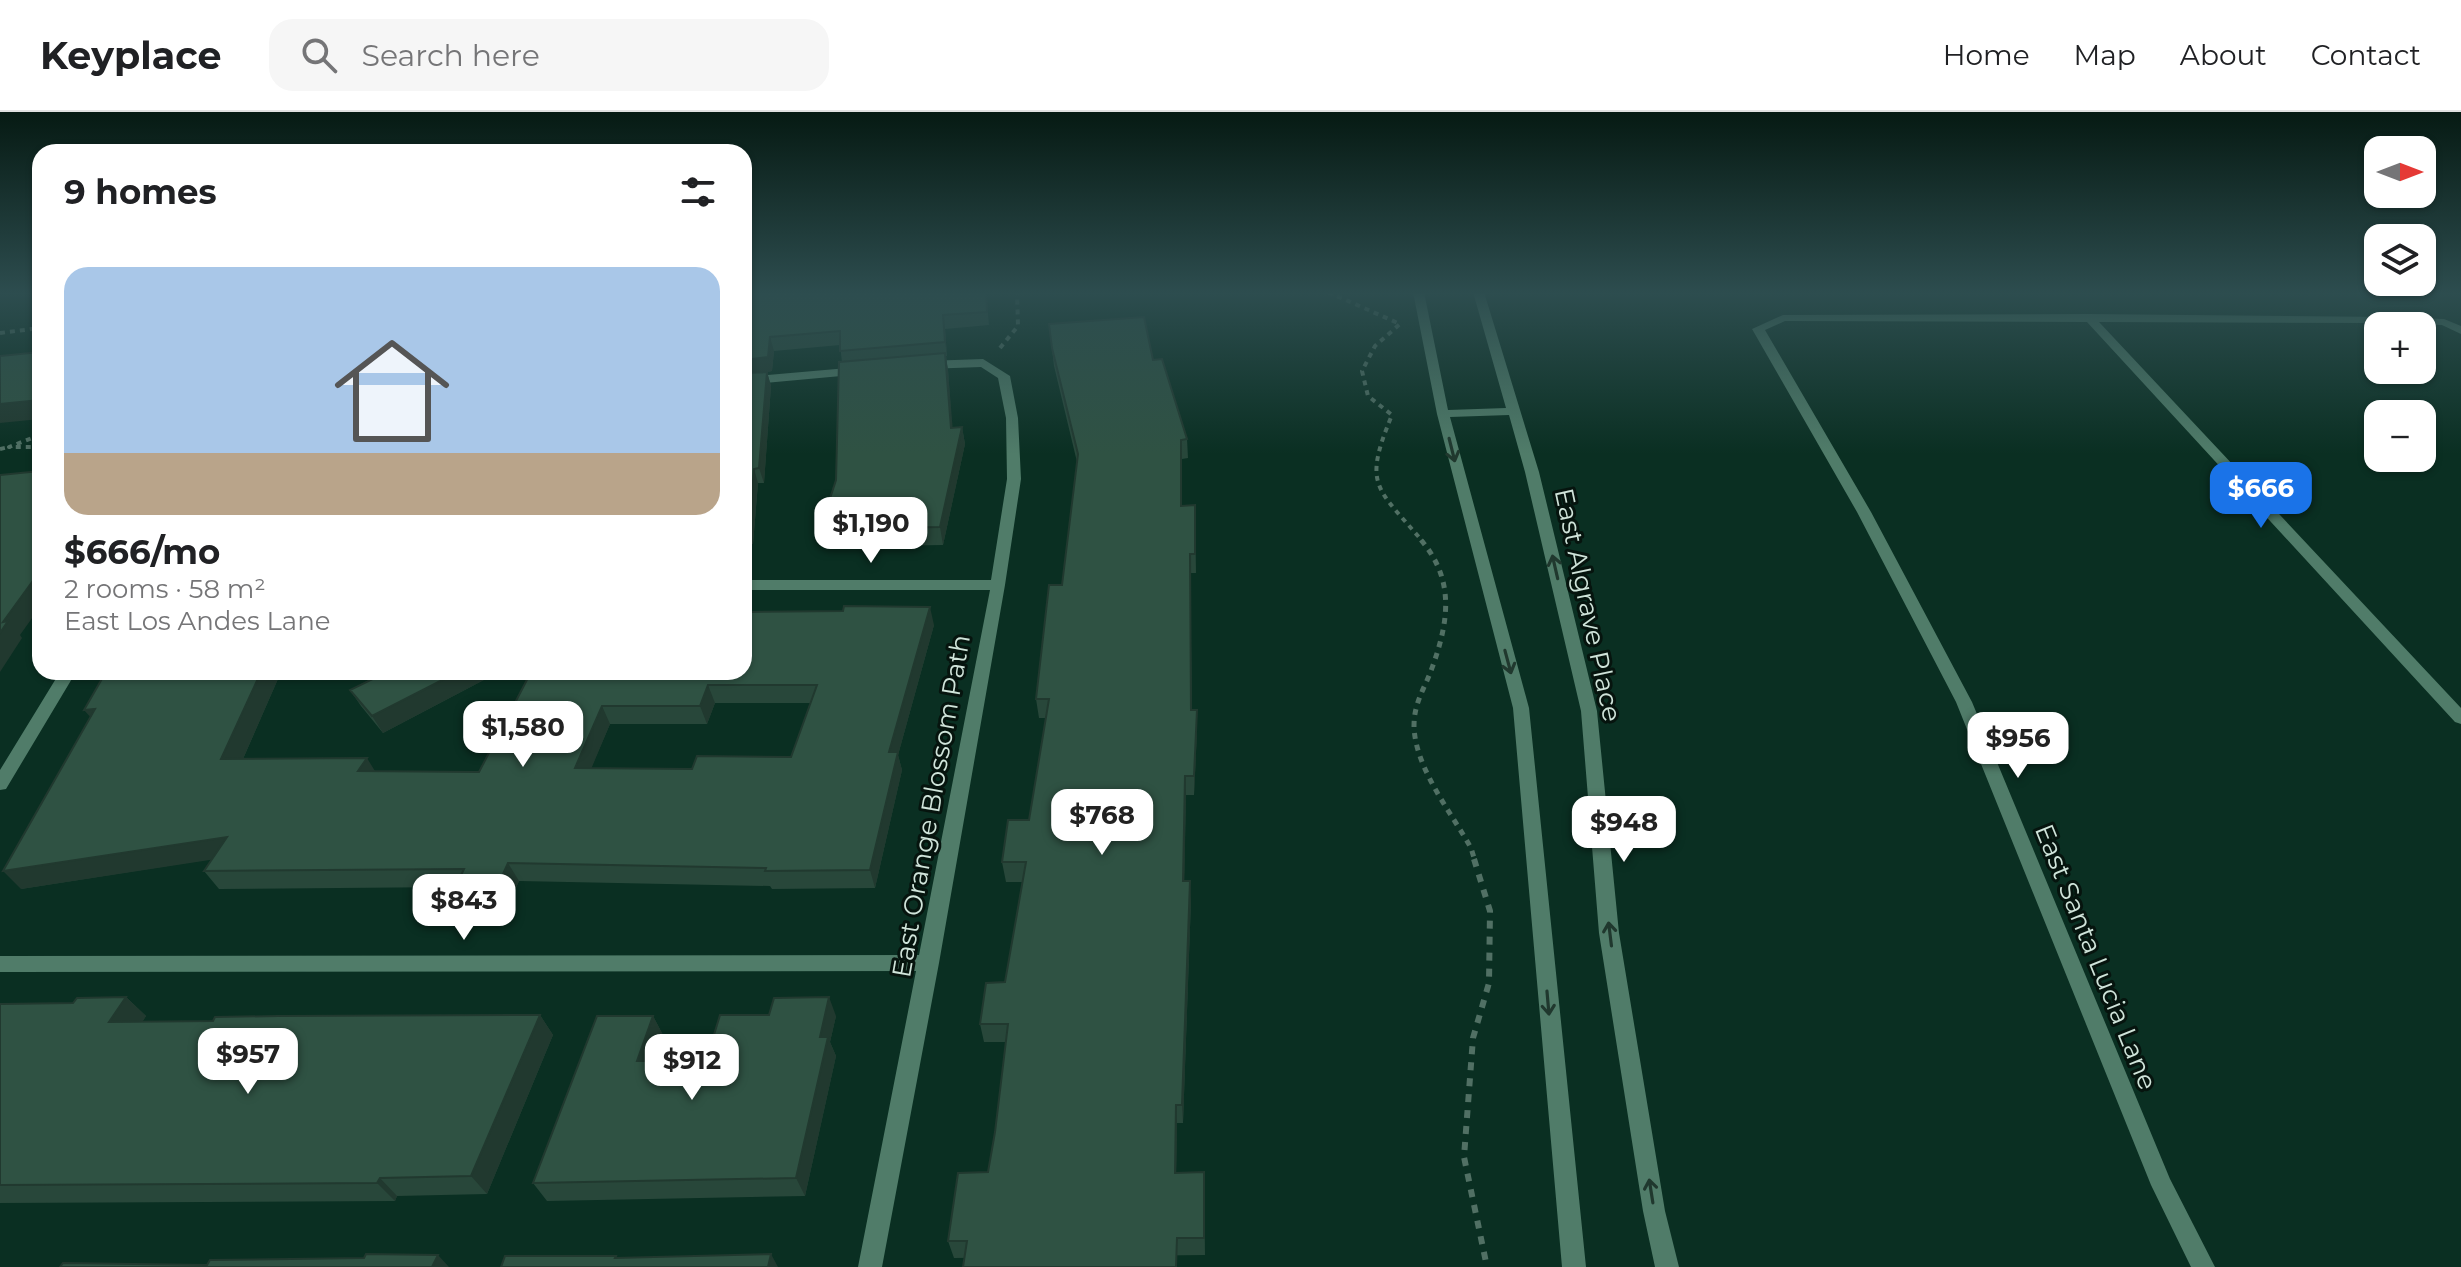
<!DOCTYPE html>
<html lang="en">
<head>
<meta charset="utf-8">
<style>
  body { margin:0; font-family:Montserrat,sans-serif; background:#f6f6f6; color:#202124; height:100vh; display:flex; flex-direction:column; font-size:30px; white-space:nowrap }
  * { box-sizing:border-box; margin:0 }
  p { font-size:26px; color:#757577 }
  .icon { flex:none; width:44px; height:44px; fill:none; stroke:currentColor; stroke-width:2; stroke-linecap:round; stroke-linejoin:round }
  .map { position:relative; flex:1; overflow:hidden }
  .side { position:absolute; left:32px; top:32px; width:720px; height:536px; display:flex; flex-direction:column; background:#fff; border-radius:24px; box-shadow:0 2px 6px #0004 }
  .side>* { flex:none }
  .needle { width:52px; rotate:90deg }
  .tools { position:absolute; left:2364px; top:24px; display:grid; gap:16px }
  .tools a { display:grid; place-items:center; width:72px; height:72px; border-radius:16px; background:#fff; box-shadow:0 2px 6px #0004; font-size:40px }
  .price { position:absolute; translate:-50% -68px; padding:0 18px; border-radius:16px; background:#fff; color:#222; font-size:26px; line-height:52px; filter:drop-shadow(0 2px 4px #0008) }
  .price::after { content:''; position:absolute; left:50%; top:48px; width:24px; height:18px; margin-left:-12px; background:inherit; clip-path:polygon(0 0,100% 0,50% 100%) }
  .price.current { background:#1a73e8; color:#fff }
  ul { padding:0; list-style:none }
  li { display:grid; align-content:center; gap:16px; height:424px; padding:0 32px }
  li+li { border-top:2px solid #e0e0e0 }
  li span { display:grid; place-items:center; height:248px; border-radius:24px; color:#555 }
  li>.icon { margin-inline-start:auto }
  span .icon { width:144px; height:144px; fill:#fffc; stroke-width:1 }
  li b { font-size:34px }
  h2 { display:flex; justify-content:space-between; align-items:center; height:96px; padding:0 32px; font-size:34px }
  header { display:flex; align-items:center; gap:48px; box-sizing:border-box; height:112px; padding:0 40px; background:#fff; border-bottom:2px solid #e0e0e0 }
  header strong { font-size:38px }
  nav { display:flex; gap:44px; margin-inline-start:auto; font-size:28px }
  .search { width:560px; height:72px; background:#f6f6f6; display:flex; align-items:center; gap:20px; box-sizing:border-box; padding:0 28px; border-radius:24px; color:#757577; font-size:30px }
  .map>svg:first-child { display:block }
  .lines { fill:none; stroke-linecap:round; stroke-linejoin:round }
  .path-far2 { stroke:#517064; stroke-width:4; stroke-dasharray:5 5; stroke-linecap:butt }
  .path-far1 { stroke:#517064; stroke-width:5; stroke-dasharray:6 6; stroke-linecap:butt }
  .path { stroke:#517064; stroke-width:6; stroke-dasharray:8 8; stroke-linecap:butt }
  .minor { fill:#507c69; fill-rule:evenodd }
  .wall { fill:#28473a; fill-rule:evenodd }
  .shaded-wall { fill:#21392f }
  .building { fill:#2f5243; stroke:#21392f; stroke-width:2; fill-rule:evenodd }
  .oneway { stroke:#20382e }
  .labels { text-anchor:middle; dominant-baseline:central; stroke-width:6; stroke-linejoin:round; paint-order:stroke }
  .street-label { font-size:26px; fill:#d0e4da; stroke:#06140e }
</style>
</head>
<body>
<header>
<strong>Keyplace</strong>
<div class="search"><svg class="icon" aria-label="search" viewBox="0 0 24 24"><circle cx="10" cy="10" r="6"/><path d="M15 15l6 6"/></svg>Search here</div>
<nav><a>Home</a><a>Map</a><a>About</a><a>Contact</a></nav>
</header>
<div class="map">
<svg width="2461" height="1155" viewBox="0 0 2461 1155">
  <rect width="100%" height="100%" fill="#0a2f22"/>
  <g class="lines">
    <path class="path-far2" d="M1328,180l72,32 -25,22 -13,25 6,25 24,19c-30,72 -15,72 31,127
      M0,221l40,-5
      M1000,236l18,-22 -1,-34
      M40,323l-31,12h31
      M0,337l9,-2"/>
    <path class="path-far1" d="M1421,428c34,40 28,81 11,128 -7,20 -18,34 -18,58 1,42 37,86 57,122l4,13"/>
    <path class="path" d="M1474,747l16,52 -1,72 -16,55 -9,119 23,110"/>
    <path class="minor" d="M1413,180h11l24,118 58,-2 -33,-116h11l55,180 58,239 22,222 46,278 14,56h-24l-12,-56 -44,-278 -18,-222 -56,-239 -16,-57 -59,2 79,291 57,559h-24l-49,-559 -76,-294z
      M2088,202l302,3 54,2 17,7v8l-19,-9 -52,-2 -291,-1 362,386v16l-6,-2 -368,-400 -302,-1 -20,9 106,182 101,190 198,477 45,88h-24l-40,-82 -195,-483 -99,-190 -105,-183 31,-14z
      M983,247l27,17 8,42 3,61 -16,106 -66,378 -57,304h-24l58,-296 -916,1v-16l919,-1 71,-365h-246v-10h247l16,-101 -1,-61 -8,-40 -17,-11 -55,2 -6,-4 6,-4z
      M859,255l4,1v6l-119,11v-8z
      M60,560h16l-70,117 -6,1v-20z"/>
  </g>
  <path class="wall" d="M744,180h242l3,33 -44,4 2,27h-1l2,14 4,58 10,-1 3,17 -22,101 -118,2 -5,-18 16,-49 6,-118 -2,-17 -66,6 -2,20 -5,1 4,14 -7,97h-6l-5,61z
    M1049,212l104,36 34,79 1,19 -6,1v47l13,-1 1,68h-6l2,137h5v20l-3,65h-8l-2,86 7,19 -8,223h-6l-1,50 28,-1 1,83 -251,3 -6,-17 40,-69 7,-40 11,-90h-22l-4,-18 25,-42 17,-100h-16l-4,-20 27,-42 17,-102h-7l-3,-19 26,-114 15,-123 -23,-96z
    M934,513l-36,130 4,15 -27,118 -103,1 -2,-3 -251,-5 -11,24h-42l-11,-18 -236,2 -15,-18 8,-12 -191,30 98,-217h162l-38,87 133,12 103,1 52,-100zM715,591h95l-19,54 -99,12 -101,-1 19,-44h97z
    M373,560h126l-116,61 -22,-27 -11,-16 27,-14z
    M126,885l20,19 -4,6 398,-7 13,20 -66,159 -90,2 -2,5 -395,2v-199l73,-1z
    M653,904l10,19 -8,26h51l130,-45 -6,26 6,14 -31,140 -258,5 -14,-18z"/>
  <path class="shaded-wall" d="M943,203l2,14 2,27 -2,-14z
    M770,225l4,14 -2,20 -5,1 4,14 -7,97 -5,-15 -15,-93v-15z
    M945,241l3,17 6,75 -3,-17z
    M40,288v19l-40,4v-19z
    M962,315l3,17 -22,101 -3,-18z
    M754,357l4,14 -5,61 -9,1v-16z
    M40,459v36l-20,28 2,3 -22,34v-39l3,-11z
    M930,495l4,18 -36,130 4,15 -27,118 -5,-18 19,-118z
    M261,560h20l-46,105 -14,-18z
    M458,560h41l-116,61 -11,-17z
    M708,573l7,18 -8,21 -7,-18z
    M602,594l8,18 -26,62 -9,-18z
    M95,597l5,19 -16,-18z
    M1197,598v20l-3,65v-19z
    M367,646l11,18 -20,-5z
    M1185,664l1,19 -2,105 -1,-19z
    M227,725l15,18 -221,34 -18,-18z
    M508,751l11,18 -11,24 -11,-18z
    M1190,769l1,19 -8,223 -1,-18z
    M126,885l20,19 -16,25 -21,-19z
    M829,885l7,19 -6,26 6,14 -31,140 -9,-18 24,-141z
    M540,903l13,20 -66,159 -16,-18z
    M653,904l10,19 -15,45 -11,-19z
    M1176,993l1,18 -1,68 -1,-18z
    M380,1066l17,18 -2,5 -18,-18z
    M771,1142l7,13h-10z
    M438,1143l11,12h-17z"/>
  <path class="building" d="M744,180h242l1,20 -44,3 2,27 -105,9v-20l-70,6 -2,20 -24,3z
    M1144,205l9,43 9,-1 25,80 -6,1v66l14,-1v49h-5l1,156h6l-3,66h-9l-2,105h7l-8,224h-6l-1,68 29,-1v66h-27l-1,29h-213l4,-26h-19l10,-68 30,-1 7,-40 13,-108h-28l6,-41 19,-1 21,-120h-24l6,-42h21l20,-121h-13l13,-114h13l16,-131 -26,-106 -3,-24z
    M40,240v48l-40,4v-48z
    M945,241l6,75 11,-1 -22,100 -120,2 16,-49 3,-118z
    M767,260l-8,96 -5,1 -5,60h-5v-156z
    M40,359v100l-37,51 5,-1 -8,12v-158z
    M844,494l86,1 -41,145h9l-28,118 -105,1 1,-3 -258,-5 -11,24 -42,1 9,-19 -260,2 23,-34 -224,34 92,-162 -11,1 19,-33 15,-2 1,-3h142l-40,87 146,-1 -9,13 121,1 52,-100h213v-60l99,-1zM708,573h109l-26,72 -94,-1 -5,13 -117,-1 27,-62h98z
    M378,560h80l-86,44 -22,-26 31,-15z
    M126,885l-17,25 104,-1 2,-4 63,-1 262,-1 -69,161 -91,2 -3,5 -377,2v-181l73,-1 4,-5z
    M829,885l-9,40h8l-32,141 -263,5 64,-167h56l-16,45h69l14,-46h49l5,-17z
    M366,1142l72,1 -6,12h-372l3,-4 144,2 3,-5 154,-2z
    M771,1142l-3,13h-267l4,-11h111l-1,2z"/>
  <defs><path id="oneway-shaft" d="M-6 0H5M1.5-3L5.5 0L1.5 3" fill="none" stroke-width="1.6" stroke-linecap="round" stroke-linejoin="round" transform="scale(2)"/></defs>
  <g class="oneway">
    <use href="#oneway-shaft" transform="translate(1452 338) rotate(76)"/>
    <use href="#oneway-shaft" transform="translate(1555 455) rotate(-103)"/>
    <use href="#oneway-shaft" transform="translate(1508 550) rotate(75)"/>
    <use href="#oneway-shaft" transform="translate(1610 822) rotate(-97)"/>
    <use href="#oneway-shaft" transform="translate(1548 891) rotate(85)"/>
    <use href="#oneway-shaft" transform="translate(1651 1079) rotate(-99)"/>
  </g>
  <linearGradient id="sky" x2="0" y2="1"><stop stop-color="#061a13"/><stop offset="0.53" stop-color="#2d4d4f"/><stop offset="1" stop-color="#2d4d4f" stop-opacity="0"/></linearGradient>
  <rect width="2461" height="342" fill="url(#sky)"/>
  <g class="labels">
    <g class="street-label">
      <text transform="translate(1588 493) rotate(78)">East Algrave Place</text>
      <text transform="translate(931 694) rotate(-80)">East Orange Blossom Path</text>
      <text transform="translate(2096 845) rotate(68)">East Santa Lucia Lane</text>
    </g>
  </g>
</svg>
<div class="tools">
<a><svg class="needle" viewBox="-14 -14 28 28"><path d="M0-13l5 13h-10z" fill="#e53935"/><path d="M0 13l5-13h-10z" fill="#757577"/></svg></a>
<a><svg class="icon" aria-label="layers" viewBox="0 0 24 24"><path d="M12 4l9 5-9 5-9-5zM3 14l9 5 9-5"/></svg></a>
<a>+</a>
<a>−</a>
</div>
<b class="price current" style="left:2261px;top:418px">$666</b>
<b class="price" style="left:871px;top:453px">$1,190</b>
<b class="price" style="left:523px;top:657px">$1,580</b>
<b class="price" style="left:2018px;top:668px">$956</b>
<b class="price" style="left:1102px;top:745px">$768</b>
<b class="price" style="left:1624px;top:752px">$948</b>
<b class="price" style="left:464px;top:830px">$843</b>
<b class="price" style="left:248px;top:984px">$957</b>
<b class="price" style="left:692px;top:990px">$912</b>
<section class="side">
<h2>9 homes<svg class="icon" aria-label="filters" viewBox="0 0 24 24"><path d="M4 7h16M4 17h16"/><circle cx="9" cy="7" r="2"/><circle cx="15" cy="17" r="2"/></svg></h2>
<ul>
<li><span style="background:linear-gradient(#a9c7e8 75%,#b9a48a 0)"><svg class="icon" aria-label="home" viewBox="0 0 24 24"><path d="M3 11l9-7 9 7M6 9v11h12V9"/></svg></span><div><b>$666/mo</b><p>2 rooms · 58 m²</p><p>East Los Andes Lane</p></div></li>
</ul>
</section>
</div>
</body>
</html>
